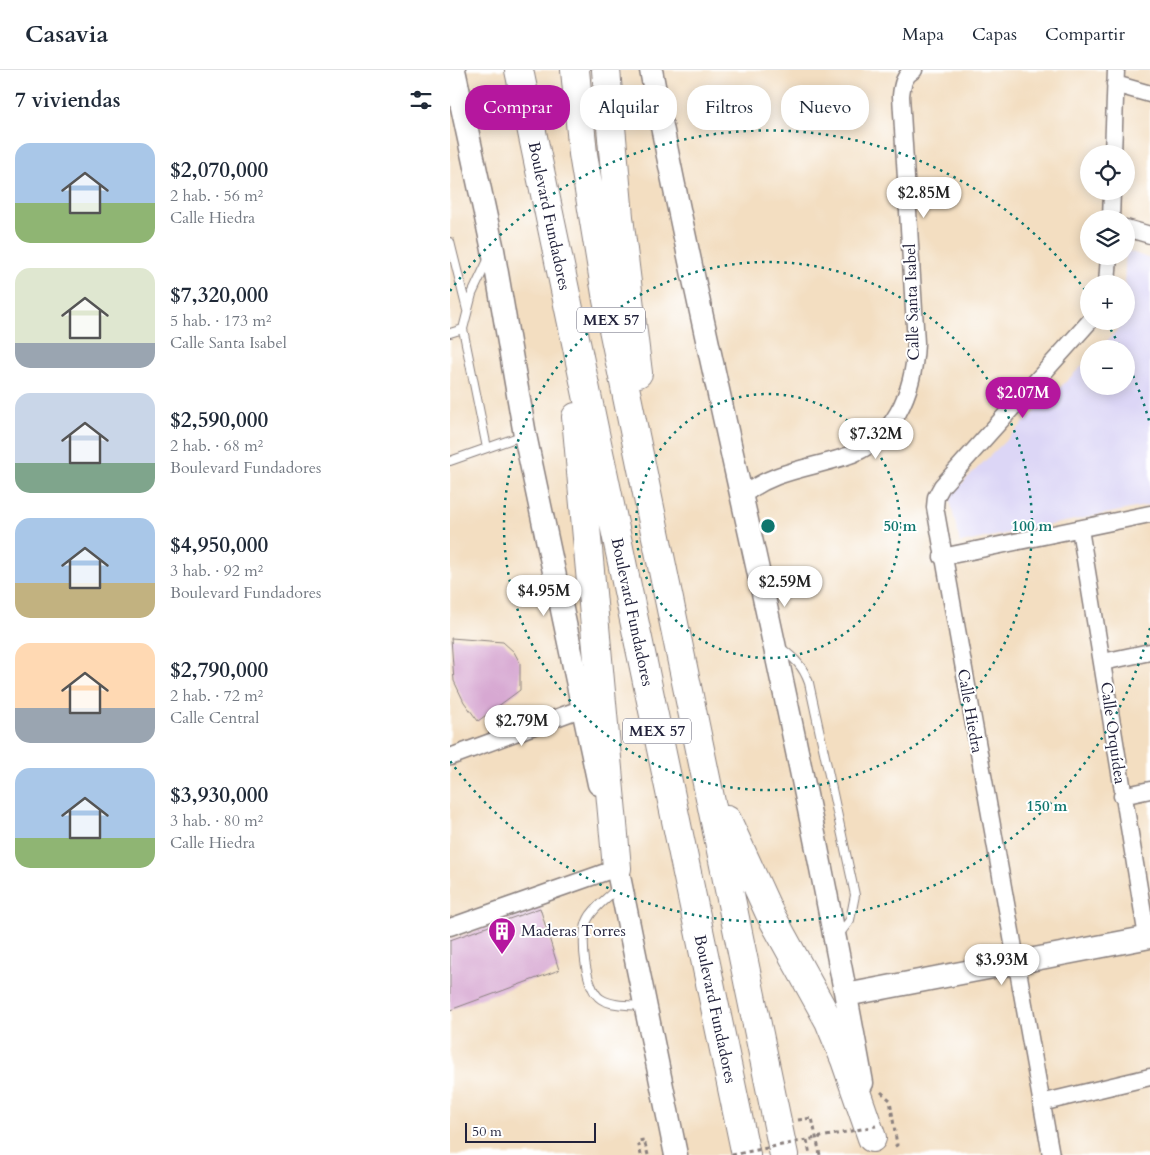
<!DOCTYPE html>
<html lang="es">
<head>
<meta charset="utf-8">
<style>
  body { margin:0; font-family:Cardo,serif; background:#f2f2f3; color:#1f2937; height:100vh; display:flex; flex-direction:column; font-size:19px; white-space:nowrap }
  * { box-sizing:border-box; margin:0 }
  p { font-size:16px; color:#747a83 }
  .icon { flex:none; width:28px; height:28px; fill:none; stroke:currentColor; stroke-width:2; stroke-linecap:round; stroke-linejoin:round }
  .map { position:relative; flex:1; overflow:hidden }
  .details { display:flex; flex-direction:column; background:#fff; width:450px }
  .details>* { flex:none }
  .top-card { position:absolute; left:15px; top:15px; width:475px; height:45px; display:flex; gap:10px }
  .controls { position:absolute; left:630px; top:75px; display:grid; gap:10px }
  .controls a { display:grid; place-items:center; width:55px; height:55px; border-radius:50%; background:#fff; box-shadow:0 2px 12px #0003; font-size:25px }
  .scale { position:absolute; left:15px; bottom:12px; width:131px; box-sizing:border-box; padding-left:5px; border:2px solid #22223b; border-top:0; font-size:14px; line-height:18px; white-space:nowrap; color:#22223b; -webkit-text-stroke:4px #fff; paint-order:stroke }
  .price { position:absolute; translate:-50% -42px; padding:0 11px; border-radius:18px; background:#fff; color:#222; font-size:16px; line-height:32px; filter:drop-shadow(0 1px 2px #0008) }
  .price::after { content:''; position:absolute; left:50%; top:30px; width:15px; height:11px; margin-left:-8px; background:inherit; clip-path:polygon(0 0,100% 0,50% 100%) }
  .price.on { background:#b5179e; color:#fff }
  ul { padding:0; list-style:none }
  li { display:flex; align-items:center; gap:15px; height:125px; padding:0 15px }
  li span { display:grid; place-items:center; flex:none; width:140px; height:100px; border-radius:15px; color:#555 }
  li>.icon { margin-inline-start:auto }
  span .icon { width:60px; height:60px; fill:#fffc; stroke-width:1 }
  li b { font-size:21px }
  h2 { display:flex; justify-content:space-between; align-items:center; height:60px; padding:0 15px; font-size:21px }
  .pill { padding:0 18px; border-radius:20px; background:#fff; box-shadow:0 2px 12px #0003; font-size:18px; line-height:45px }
  .pill.on { background:#b5179e; color:#fff }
  header { display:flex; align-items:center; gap:30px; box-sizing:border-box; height:70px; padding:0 25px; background:#fff; border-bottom:1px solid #e0e1e3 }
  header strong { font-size:24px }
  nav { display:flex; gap:28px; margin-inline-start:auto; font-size:18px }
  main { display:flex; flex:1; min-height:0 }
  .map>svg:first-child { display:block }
  .built { fill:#dcd6f6 }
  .building { fill:#d7a8d2 }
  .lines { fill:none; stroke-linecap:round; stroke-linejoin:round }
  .lane-casing { stroke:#8a807e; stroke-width:10 }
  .street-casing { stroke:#8a807e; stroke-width:19 }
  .secondary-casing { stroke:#8a807e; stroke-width:25 }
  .highway-casing { stroke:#8a807e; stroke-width:30 }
  .path { stroke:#8a807e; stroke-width:3; stroke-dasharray:4 4; stroke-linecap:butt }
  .lane { stroke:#fff; stroke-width:8 }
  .street { stroke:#fff; stroke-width:16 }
  .secondary { stroke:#fff; stroke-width:22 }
  .highway { stroke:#fff; stroke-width:28 }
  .path-bridge { stroke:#8a807e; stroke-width:3; stroke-dasharray:4 4; stroke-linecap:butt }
  .ring { fill:none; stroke:#0f766e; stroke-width:2.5; stroke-dasharray:2.5 5 }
  .labels { text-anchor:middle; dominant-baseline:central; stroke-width:4; stroke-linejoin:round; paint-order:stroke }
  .shield { fill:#fff; stroke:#646476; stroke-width:1 }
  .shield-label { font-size:15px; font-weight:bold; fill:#22223b }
  .street-label { font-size:16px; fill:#22223b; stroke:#fff }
  .poi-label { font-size:16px; fill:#22223b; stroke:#fff; text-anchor:start }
  .centre { fill:#0f766e; stroke:#fff; stroke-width:2.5 }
  .ring-label { font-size:15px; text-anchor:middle; font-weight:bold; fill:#0f766e; stroke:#fff; stroke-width:4; stroke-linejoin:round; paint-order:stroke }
</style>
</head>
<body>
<header>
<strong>Casavia</strong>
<nav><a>Mapa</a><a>Capas</a><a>Compartir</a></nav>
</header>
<main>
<section class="details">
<h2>7 viviendas<svg class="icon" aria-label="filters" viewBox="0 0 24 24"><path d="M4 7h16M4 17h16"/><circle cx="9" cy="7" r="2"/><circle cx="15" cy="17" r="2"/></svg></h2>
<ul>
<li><span style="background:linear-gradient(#a9c7e8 60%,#8fb573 0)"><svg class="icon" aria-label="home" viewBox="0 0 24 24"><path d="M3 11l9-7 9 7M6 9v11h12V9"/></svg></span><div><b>$2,070,000</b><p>2 hab. · 56 m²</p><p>Calle Hiedra</p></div></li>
<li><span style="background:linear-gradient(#dfe7d0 75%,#9aa5b1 0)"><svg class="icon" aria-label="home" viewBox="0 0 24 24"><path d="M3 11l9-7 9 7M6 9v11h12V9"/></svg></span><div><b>$7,320,000</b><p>5 hab. · 173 m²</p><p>Calle Santa Isabel</p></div></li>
<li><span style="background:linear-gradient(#c9d6e8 70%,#7fa58c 0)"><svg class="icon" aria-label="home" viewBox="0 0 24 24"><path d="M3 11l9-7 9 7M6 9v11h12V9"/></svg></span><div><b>$2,590,000</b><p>2 hab. · 68 m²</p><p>Boulevard Fundadores</p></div></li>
<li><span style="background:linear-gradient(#a9c7e8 65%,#c2b280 0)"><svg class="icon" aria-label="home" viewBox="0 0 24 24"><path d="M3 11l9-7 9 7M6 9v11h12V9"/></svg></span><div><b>$4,950,000</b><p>3 hab. · 92 m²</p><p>Boulevard Fundadores</p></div></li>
<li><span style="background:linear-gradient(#ffd9b3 65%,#9aa5b1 0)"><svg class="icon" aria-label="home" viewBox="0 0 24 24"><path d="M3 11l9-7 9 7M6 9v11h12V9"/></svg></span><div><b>$2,790,000</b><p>2 hab. · 72 m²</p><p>Calle Central</p></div></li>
<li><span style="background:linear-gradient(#a9c7e8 70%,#8fb573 0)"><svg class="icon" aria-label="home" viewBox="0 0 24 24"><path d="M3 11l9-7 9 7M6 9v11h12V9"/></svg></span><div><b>$3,930,000</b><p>3 hab. · 80 m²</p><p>Calle Hiedra</p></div></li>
</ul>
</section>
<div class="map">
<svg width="700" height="1085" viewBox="0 0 700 1085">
  <rect width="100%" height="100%" fill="#fff"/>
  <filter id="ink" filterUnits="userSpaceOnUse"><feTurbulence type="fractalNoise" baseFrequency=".02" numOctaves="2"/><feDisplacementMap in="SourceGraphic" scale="10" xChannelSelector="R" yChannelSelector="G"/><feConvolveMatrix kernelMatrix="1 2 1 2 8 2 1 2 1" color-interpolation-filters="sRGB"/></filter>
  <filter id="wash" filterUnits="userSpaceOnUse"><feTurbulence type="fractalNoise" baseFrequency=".0096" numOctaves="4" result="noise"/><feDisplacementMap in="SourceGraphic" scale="20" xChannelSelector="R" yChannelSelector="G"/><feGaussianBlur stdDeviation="1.12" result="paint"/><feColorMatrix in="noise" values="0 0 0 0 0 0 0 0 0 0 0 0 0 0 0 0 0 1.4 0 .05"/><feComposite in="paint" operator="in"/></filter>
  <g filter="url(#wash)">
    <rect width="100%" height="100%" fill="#f3dec1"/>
    <path class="built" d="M676,180l24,9v246l-190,38 -11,-47 140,-137v27h37v-37h-27l27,-28v-37h-2z"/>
    <g id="blocks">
      <path class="building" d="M1,568l52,4 11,10 6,11v27l-42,31 -14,-19 -10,-21z
        M90,838l19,62 -109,40v-70z"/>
    </g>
  </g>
  <g filter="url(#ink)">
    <use href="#blocks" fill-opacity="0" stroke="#8a807e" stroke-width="1"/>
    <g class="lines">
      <g class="lane-casing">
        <path id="lane" d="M0,172l17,68
          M39,188l-17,36 -9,35 24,119 37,-13
          M0,263l13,-4
          M0,391l37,-13
          M331,578c14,11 22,18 28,35l46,212 -5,25 -12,16
          M167,818c-9,10 -23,19 -29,31 -9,17 -3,70 13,80 11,7 29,6 42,7"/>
      </g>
      <g class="street-casing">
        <path id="street" d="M665,14l35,10
          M663,84l3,-84
          M661,149l1,-28
          M676,158l24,7
          M657,214l2,-28
          M292,426c31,-25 65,-27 102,-39 50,-15 70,-65 72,-114l-15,-247c1,-11 3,-21 13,-26
          M630,459l67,408
          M492,487l208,-43
          M653,592l47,-10
          M0,687l133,-49
          M672,726l28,-6
          M0,857l167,-59
          M591,1033l109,-26
          M601,1085l-116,-648 1,-10 6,-11 148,-165"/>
      </g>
      <g class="secondary-casing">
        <path id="secondary" d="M4,0l39,180 32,185 74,349
          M201,0c25,133 55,265 84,397 46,204 90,410 127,616
          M164,782l62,303
          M396,925l304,-58"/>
      </g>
      <g class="highway-casing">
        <path id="highway" d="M69,0l227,1085
          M125,0l8,84 24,146 177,855
          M156,0l13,147 19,156
          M126,347l41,451
          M277,750l42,92 60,109 16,39 27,78"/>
      </g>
      <path class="path" d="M431,1022l9,8 7,45 -5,3
        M348,1050l14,-2 8,37
        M357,1070l3,15
        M191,1085l-3,-14 6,-1 4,15"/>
      <use href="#lane" class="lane"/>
      <use href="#street" class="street"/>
      <use href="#secondary" class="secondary"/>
      <use href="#highway" class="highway"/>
      <path class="path-bridge" d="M282,1085l144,-29"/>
    </g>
  </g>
  <g class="ring">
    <circle cx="318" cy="456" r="132"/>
    <circle cx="318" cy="456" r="264"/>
    <path d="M700 558A395 395 0 0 1 0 691M0 221A395 395 0 0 1 638 224M657 253A395 395 0 0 1 670 277M677 292A395 395 0 0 1 700 354"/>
  </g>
  <defs>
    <g id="building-pin" transform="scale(1.4375)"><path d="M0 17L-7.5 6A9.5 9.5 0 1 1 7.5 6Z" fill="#b5179e" stroke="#fff"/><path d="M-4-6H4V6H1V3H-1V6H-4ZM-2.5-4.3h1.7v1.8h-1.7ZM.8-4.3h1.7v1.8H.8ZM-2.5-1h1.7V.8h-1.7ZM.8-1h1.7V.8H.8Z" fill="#fff"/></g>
  </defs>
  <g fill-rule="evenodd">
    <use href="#building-pin" x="52" y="861"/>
  </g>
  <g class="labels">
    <g class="shield">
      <rect x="127" y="237.5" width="68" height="25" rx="4"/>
      <rect x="173" y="648.5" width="68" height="25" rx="4"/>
    </g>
    <g class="shield-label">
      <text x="161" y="250">MEX 57</text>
      <text x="207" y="661">MEX 57</text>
    </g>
    <g class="street-label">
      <text transform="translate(99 146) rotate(78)">Boulevard Fundadores</text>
      <text transform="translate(462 232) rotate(-92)">Calle Santa Isabel</text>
      <text transform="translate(182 542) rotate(78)">Boulevard Fundadores</text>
      <text transform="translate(520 641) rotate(80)">Calle Hiedra</text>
      <text transform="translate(663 663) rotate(82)">Calle Orquídea</text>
      <text transform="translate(265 939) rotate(78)">Boulevard Fundadores</text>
    </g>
    <g class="poi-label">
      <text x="71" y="861">Maderas Torres</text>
    </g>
  </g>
  <circle cx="318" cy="456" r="8" class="centre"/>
  <g class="ring-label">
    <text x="450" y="461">50 m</text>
    <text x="582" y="461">100 m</text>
    <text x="597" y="741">150 m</text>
  </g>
</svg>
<div class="controls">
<a><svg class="icon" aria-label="locate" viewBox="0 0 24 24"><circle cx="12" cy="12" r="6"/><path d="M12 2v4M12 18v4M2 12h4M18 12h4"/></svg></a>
<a><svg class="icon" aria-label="layers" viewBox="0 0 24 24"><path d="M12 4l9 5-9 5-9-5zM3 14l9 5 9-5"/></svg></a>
<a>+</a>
<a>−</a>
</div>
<div class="scale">50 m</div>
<b class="price" style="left:474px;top:149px">$2.85M</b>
<b class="price on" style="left:573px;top:349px">$2.07M</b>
<b class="price" style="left:426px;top:390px">$7.32M</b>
<b class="price" style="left:335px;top:538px">$2.59M</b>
<b class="price" style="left:94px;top:547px">$4.95M</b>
<b class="price" style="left:72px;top:677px">$2.79M</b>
<b class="price" style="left:552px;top:916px">$3.93M</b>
<div class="top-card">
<a class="pill on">Comprar</a>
<a class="pill">Alquilar</a>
<a class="pill">Filtros</a>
<a class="pill">Nuevo</a>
</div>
</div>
</main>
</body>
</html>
